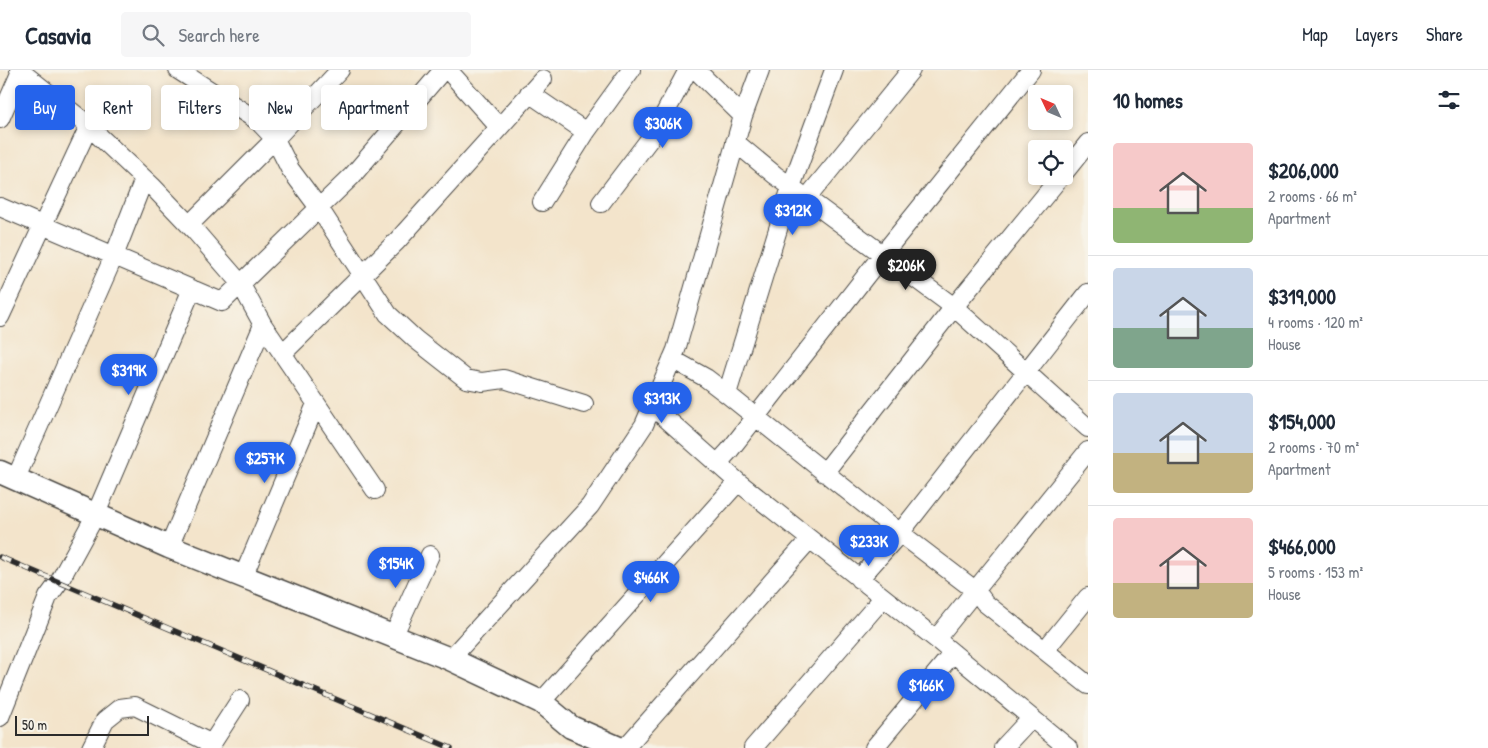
<!DOCTYPE html>
<html lang="en">
<head>
<meta charset="utf-8">
<style>
  body { margin:0; font-family:"Patrick Hand",sans-serif; background:#f6f6f7; color:#1f2937; height:100vh; display:flex; flex-direction:column; font-size:19px; white-space:nowrap }
  * { box-sizing:border-box; margin:0 }
  p { font-size:16px; color:#747a83 }
  .icon { flex:none; width:28px; height:28px; fill:none; stroke:currentColor; stroke-width:2; stroke-linecap:round; stroke-linejoin:round }
  .map { position:relative; flex:1; overflow:hidden }
  .sheet { display:flex; flex-direction:column; background:#fff; width:400px }
  .sheet>* { flex:none }
  .guide { position:absolute; left:15px; top:15px; width:475px; height:45px; display:flex; gap:10px }
  .needle { width:32px; rotate:314deg }
  .buttons { position:absolute; left:1028px; top:15px; display:grid; gap:10px }
  .buttons a { display:grid; place-items:center; width:45px; height:45px; border-radius:5px; background:#fff; box-shadow:0 2px 8px #0003; font-size:25px }
  .scale { position:absolute; left:15px; bottom:12px; width:134px; box-sizing:border-box; padding-left:5px; border:2px solid #2b2b2b; border-top:0; font-size:14px; line-height:18px; white-space:nowrap; color:#2b2b2b; -webkit-text-stroke:4px #f7f3e8; paint-order:stroke }
  .price { position:absolute; translate:-50% -42px; padding:0 11px; border-radius:18px; background:#2563eb; color:#fff; font-size:16px; line-height:32px; filter:drop-shadow(0 1px 2px #0008) }
  .price::after { content:''; position:absolute; left:50%; top:30px; width:15px; height:11px; margin-left:-8px; background:inherit; clip-path:polygon(0 0,100% 0,50% 100%) }
  .price.current { background:#222; color:#fff }
  ul { padding:0; list-style:none }
  li { display:flex; align-items:center; gap:15px; height:125px; padding:0 25px }
  li+li { border-top:1px solid #e0e1e3 }
  li span { display:grid; place-items:center; flex:none; width:140px; height:100px; border-radius:5px; color:#555 }
  li>.icon { margin-inline-start:auto }
  span .icon { width:60px; height:60px; fill:#fffc; stroke-width:1 }
  li b { font-size:21px }
  h2 { display:flex; justify-content:space-between; align-items:center; height:60px; padding:0 25px; font-size:21px }
  .chip { padding:0 18px; border-radius:5px; background:#fff; box-shadow:0 2px 8px #0003; font-size:18px; line-height:45px }
  .chip.current { background:#2563eb; color:#fff }
  header { display:flex; align-items:center; gap:30px; box-sizing:border-box; height:70px; padding:0 25px; background:#fff; border-bottom:1px solid #e0e1e3 }
  header strong { font-size:24px }
  nav { display:flex; gap:28px; margin-inline-start:auto; font-size:18px }
  .search { width:350px; height:45px; background:#f6f6f7; display:flex; align-items:center; gap:12px; box-sizing:border-box; padding:0 18px; border-radius:5px; color:#747a83; font-size:19px }
  main { display:flex; flex:1; min-height:0 }
  .map>svg:first-child { display:block }
  .lines { fill:none; stroke-linecap:round; stroke-linejoin:round }
  .minor-casing { stroke:#494743; stroke-width:20 }
  .tertiary-casing { stroke:#494743; stroke-width:25 }
  .minor { stroke:#fff; stroke-width:18 }
  .tertiary { stroke:#fff; stroke-width:22 }
  .rail-casing { stroke:#2b2b2b; stroke-width:5.5 }
  .rail { stroke:#f7f3e8; stroke-width:4; stroke-dasharray:11; stroke-linecap:butt }
</style>
</head>
<body>
<header>
<strong>Casavia</strong>
<div class="search"><svg class="icon" aria-label="search" viewBox="0 0 24 24"><circle cx="10" cy="10" r="6"/><path d="M15 15l6 6"/></svg>Search here</div>
<nav><a>Map</a><a>Layers</a><a>Share</a></nav>
</header>
<main>
<div class="map">
<svg width="1088" height="678" viewBox="0 0 1088 678">
  <rect width="100%" height="100%" fill="#f7f3e8"/>
  <filter id="ink" filterUnits="userSpaceOnUse"><feTurbulence type="fractalNoise" baseFrequency=".02" numOctaves="2"/><feDisplacementMap in="SourceGraphic" scale="10" xChannelSelector="R" yChannelSelector="G"/><feConvolveMatrix kernelMatrix="1 2 1 2 8 2 1 2 1" color-interpolation-filters="sRGB"/></filter>
  <filter id="wash" filterUnits="userSpaceOnUse"><feTurbulence type="fractalNoise" baseFrequency=".0096" numOctaves="4" result="noise"/><feDisplacementMap in="SourceGraphic" scale="20" xChannelSelector="R" yChannelSelector="G"/><feGaussianBlur stdDeviation="1.12" result="paint"/><feColorMatrix in="noise" values="0 0 0 0 0 0 0 0 0 0 0 0 0 0 0 0 0 1.4 0 .05"/><feComposite in="paint" operator="in"/></filter>
  <g filter="url(#wash)">
    <rect width="100%" height="100%" fill="#f3e4cb"/>
  </g>
  <g filter="url(#ink)">
    <g class="lines">
      <g class="minor-casing">
        <path id="minor" d="M19,0l62,49 71,67 43,45 45,52 23,42 112,165
          M178,0l80,51 17,18 15,30 29,39 69,106 27,25 51,40 16,3 22,-3 80,25
          M448,0l51,57
          M696,0l47,46
          M529,23l57,39
          M0,49l21,-48
          M735,72l40,33 179,132 134,121
          M1064,103l24,-30
          M807,128l104,-128
          M542,132l44,-70 45,-62
          M601,133l54,-71 33,-62
          M0,137l222,95 130,-126 91,-106
          M189,155l86,-86 65,-69
          M0,247l89,-191
          M283,283l114,-112 146,-162
          M672,289l34,19 21,16 177,142 72,55 9,12 103,82
          M727,324l64,-207 43,-117
          M652,336l86,76 198,157 132,109
          M717,394l12,-13 154,-197 148,-184
          M824,403l130,-166 107,-131
          M16,408l98,-222 30,-77
          M169,477l94,-222
          M243,507l73,-173
          M859,509l41,-46 188,-240
          M393,567l37,-82
          M936,569l152,-188
          M1045,580l43,-53
          M450,589l140,-153 54,-81 32,-75 67,-234 17,-46
          M541,632l197,-220
          M0,647l48,-120 11,-15 36,-66 97,-227
          M91,678l14,-28 15,-12 15,-2 77,38
          M209,678l31,-48
          M625,678l184,-208
          M753,678l130,-150
          M874,678l79,-95
          M1003,678l28,-30"/>
      </g>
      <g class="tertiary-casing">
        <path id="tertiary" d="M0,402l169,75 281,112 91,43 30,25 48,21"/>
      </g>
      <use href="#minor" class="minor"/>
      <use href="#tertiary" class="tertiary"/>
      <g class="rail-casing">
        <path id="rail" d="M0,487l451,191"/>
      </g>
      <use href="#rail" class="rail"/>
    </g>
  </g>
</svg>
<div class="buttons">
<a><svg class="needle" viewBox="-14 -14 28 28"><path d="M0-13l5 13h-10z" fill="#e53935"/><path d="M0 13l5-13h-10z" fill="#747a83"/></svg></a>
<a><svg class="icon" aria-label="locate" viewBox="0 0 24 24"><circle cx="12" cy="12" r="6"/><path d="M12 2v4M12 18v4M2 12h4M18 12h4"/></svg></a>
</div>
<div class="scale">50 m</div>
<b class="price" style="left:663px;top:79px">$306K</b>
<b class="price" style="left:793px;top:166px">$312K</b>
<b class="price current" style="left:906px;top:221px">$206K</b>
<b class="price" style="left:129px;top:326px">$319K</b>
<b class="price" style="left:662px;top:354px">$313K</b>
<b class="price" style="left:265px;top:414px">$257K</b>
<b class="price" style="left:869px;top:497px">$233K</b>
<b class="price" style="left:396px;top:519px">$154K</b>
<b class="price" style="left:651px;top:533px">$466K</b>
<b class="price" style="left:926px;top:641px">$166K</b>
<div class="guide">
<a class="chip current">Buy</a>
<a class="chip">Rent</a>
<a class="chip">Filters</a>
<a class="chip">New</a>
<a class="chip">Apartment</a>
</div>
</div>
<section class="sheet">
<h2>10 homes<svg class="icon" aria-label="filters" viewBox="0 0 24 24"><path d="M4 7h16M4 17h16"/><circle cx="9" cy="7" r="2"/><circle cx="15" cy="17" r="2"/></svg></h2>
<ul>
<li><span style="background:linear-gradient(#f6c9c9 65%,#8fb573 0)"><svg class="icon" aria-label="home" viewBox="0 0 24 24"><path d="M3 11l9-7 9 7M6 9v11h12V9"/></svg></span><div><b>$206,000</b><p>2 rooms · 66 m²</p><p>Apartment</p></div></li>
<li><span style="background:linear-gradient(#c9d6e8 60%,#7fa58c 0)"><svg class="icon" aria-label="home" viewBox="0 0 24 24"><path d="M3 11l9-7 9 7M6 9v11h12V9"/></svg></span><div><b>$319,000</b><p>4 rooms · 120 m²</p><p>House</p></div></li>
<li><span style="background:linear-gradient(#c9d6e8 60%,#c2b280 0)"><svg class="icon" aria-label="home" viewBox="0 0 24 24"><path d="M3 11l9-7 9 7M6 9v11h12V9"/></svg></span><div><b>$154,000</b><p>2 rooms · 70 m²</p><p>Apartment</p></div></li>
<li><span style="background:linear-gradient(#f6c9c9 65%,#c2b280 0)"><svg class="icon" aria-label="home" viewBox="0 0 24 24"><path d="M3 11l9-7 9 7M6 9v11h12V9"/></svg></span><div><b>$466,000</b><p>5 rooms · 153 m²</p><p>House</p></div></li>
</ul>
</section>
</main>
</body>
</html>
